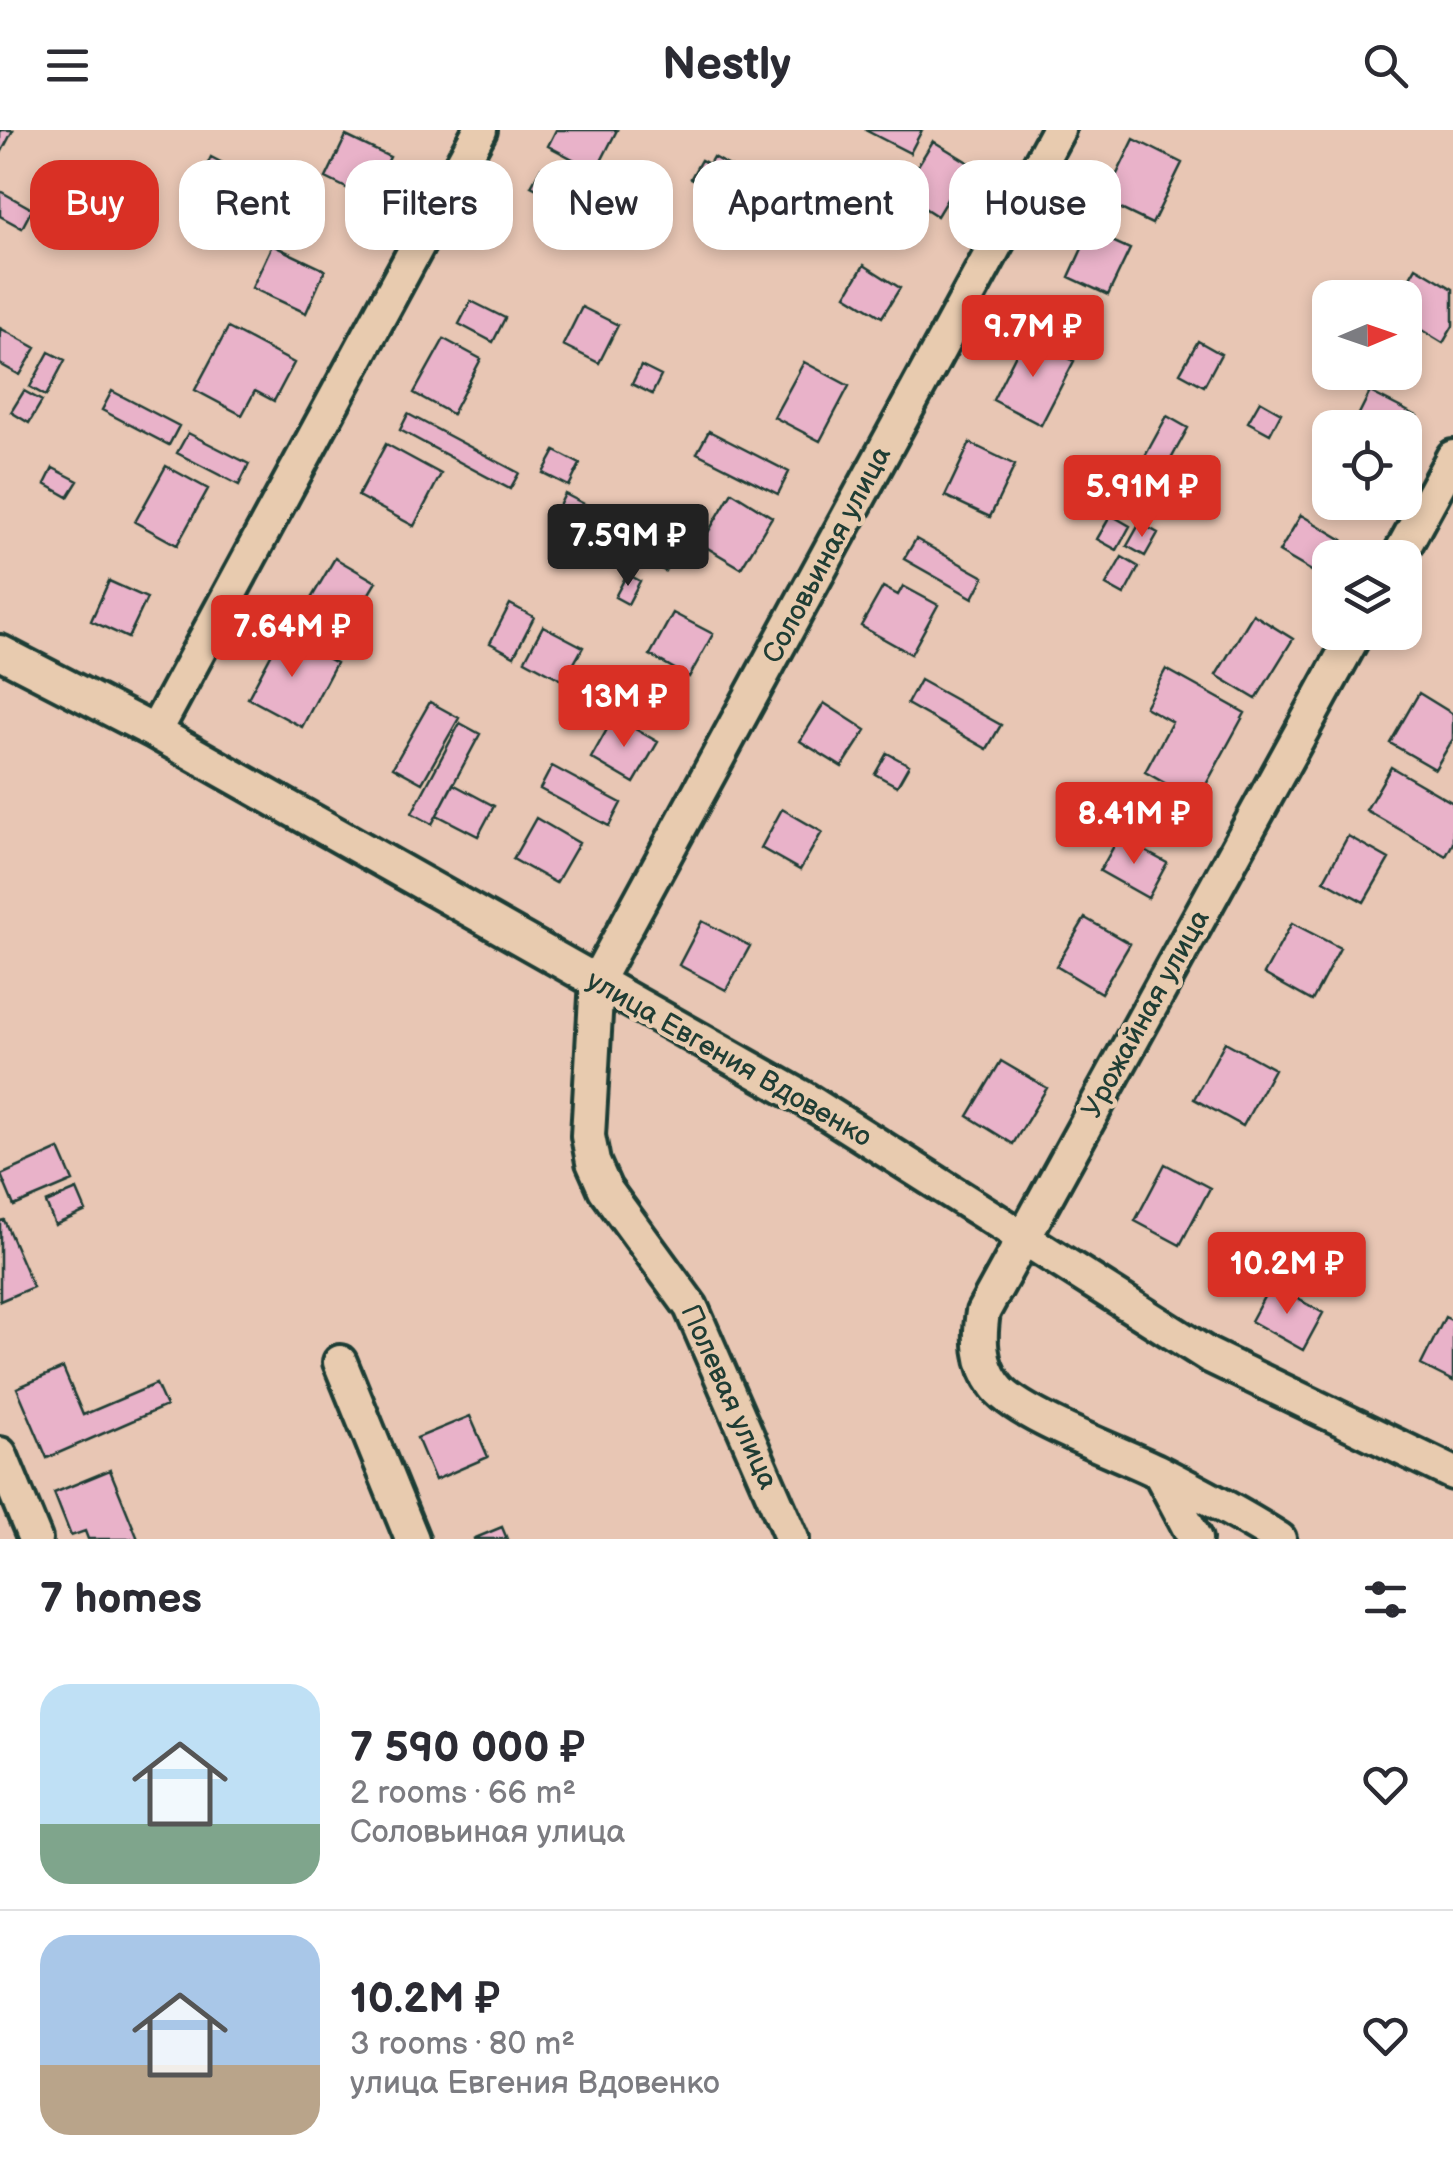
<!DOCTYPE html>
<html lang="en">
<head>
<meta charset="utf-8">
<style>
  body { margin:0; font-family:"Balsamiq Sans",sans-serif; background:#f7f7f7; color:#2b2b33; height:100vh; display:flex; flex-direction:column; font-size:38px; white-space:nowrap }
  * { box-sizing:border-box; margin:0 }
  p { font-size:32px; color:#7c7c81 }
  .icon { flex:none; width:55px; height:55px; fill:none; stroke:currentColor; stroke-width:2; stroke-linecap:round; stroke-linejoin:round }
  .map { position:relative; height:1409px; overflow:hidden }
  .drawer { display:flex; flex-direction:column; background:#fff; flex:1 }
  .drawer>* { flex:none }
  .guide { position:absolute; left:30px; top:30px; width:1395px; height:90px; display:flex; gap:20px }
  .needle { width:65px; rotate:88deg }
  .tools { position:absolute; left:1312px; top:150px; display:grid; gap:20px }
  .tools a { display:grid; place-items:center; width:110px; height:110px; border-radius:20px; background:#fff; box-shadow:0 5px 15px #0003; font-size:50px }
  .price { position:absolute; translate:-50% -85px; padding:0 22px; border-radius:10px; background:#d93025; color:#fff; font-size:32px; line-height:65px; filter:drop-shadow(0 2px 5px #0008) }
  .price::after { content:''; position:absolute; left:50%; top:60px; width:30px; height:22px; margin-left:-15px; background:inherit; clip-path:polygon(0 0,100% 0,50% 100%) }
  .price.on { background:#222; color:#fff }
  ul { padding:0; list-style:none }
  li { display:flex; align-items:center; gap:30px; height:250px; padding:0 40px }
  li+li { border-top:2px solid #e1e1e2 }
  li span { display:grid; place-items:center; flex:none; width:280px; height:200px; border-radius:30px; color:#555 }
  li>.icon { margin-inline-start:auto }
  span .icon { width:120px; height:120px; fill:#fffc; stroke-width:1 }
  li b { font-size:42px }
  h2 { display:flex; justify-content:space-between; align-items:center; height:120px; padding:0 40px; font-size:42px }
  .pill { padding:0 35px; border-radius:30px; background:#fff; box-shadow:0 5px 15px #0003; font-size:35px; line-height:90px }
  .pill.on { background:#d93025; color:#fff }
  header { display:flex; justify-content:space-between; align-items:center; height:130px; padding:0 40px; background:#fff; font-size:45px; font-weight:700 }
  .map>svg:first-child { display:block }
  .building { fill:#e9b2c9; stroke:#1f3d34; stroke-width:2.5 }
  .lines { fill:none; stroke-linecap:round; stroke-linejoin:round }
  .street-casing { stroke:#1f3d34; stroke-width:40 }
  .street { stroke:#e8cbaf; stroke-width:32 }
  .labels { text-anchor:middle; dominant-baseline:central; stroke-width:9; stroke-linejoin:round; paint-order:stroke }
  .street-label { font-size:28px; fill:#1f3d34; stroke:#e8cbaf }
</style>
</head>
<body>
<header><svg class="icon" aria-label="menu" viewBox="0 0 24 24"><path d="M4 6h16M4 12h16M4 18h16"/></svg>Nestly<svg class="icon" aria-label="search" viewBox="0 0 24 24"><circle cx="10" cy="10" r="6"/><path d="M15 15l6 6"/></svg></header>
<div class="map">
<svg width="1453" height="1409" viewBox="0 0 1453 1409">
  <rect width="100%" height="100%" fill="#e8c6b4"/>
  <filter id="ink" filterUnits="userSpaceOnUse"><feTurbulence type="fractalNoise" baseFrequency=".01" numOctaves="2"/><feDisplacementMap in="SourceGraphic" scale="20" xChannelSelector="R" yChannelSelector="G"/><feConvolveMatrix kernelMatrix="1 2 1 2 8 2 1 2 1" color-interpolation-filters="sRGB"/></filter>
  <g filter="url(#ink)">
    <path class="building" d="M0,0h13l-13,25z
      M556,0h61l-21,41 -48,-25z
      M865,0h57l-12,23z
      M346,6l44,21 -21,42 -43,-21z
      M1134,9l48,24 -30,61 -48,-23z
      M933,11l36,22 -32,53 -36,-23z
      M211,27l58,30 -10,18 -57,-29z
      M713,27l22,12 -12,25 -32,-16 10,-18 8,4z
      M541,38l42,22 -9,18 -43,-22z
      M0,61l32,18 -10,19 -22,-12z
      M789,65l42,21 -13,25 -41,-21z
      M593,70l42,21 -9,17 -41,-22z
      M1090,101l40,18 -22,46 -39,-18z
      M272,115l53,25 -19,43 -54,-25z
      M864,135l36,23 -18,29 -36,-22z
      M1416,137l37,22v37l-10,17 -38,-23v-22h-7z
      M471,171l34,17 -12,24 -34,-18z
      M582,177l36,18 -19,38 -36,-18z
      M0,198l36,20 -16,27 -20,-11z
      M228,198l66,35 -20,38 -19,-10 -13,24 -47,-25z
      M1025,206l49,25 -33,64 -48,-25z
      M444,209l37,20 -29,55 -38,-21z
      M1198,211l23,13 -17,32 -24,-13z
      M49,222l16,8 -19,36 -16,-9z
      M804,232l45,24 -29,55 -46,-24z
      M641,236l20,10 -9,18 -20,-10z
      M24,261l18,10 -13,22 -18,-11z
      M112,261l67,35 -10,19 -67,-35z
      M1370,262l47,24 -12,24v-12h-53z
      M1260,271l21,12 -11,21 -22,-12z
      M408,284l111,59 -9,16 -110,-59z
      M1167,286l21,12 -29,53 -21,-12z
      M709,301l80,41 -11,22 -81,-41z
      M188,303l61,31 -10,21 -62,-32z
      M970,313l45,22 -25,52 -45,-21z
      M386,314l55,30 -27,52 -56,-30z
      M555,321l25,13 -11,22 -26,-13z
      M166,336l42,23 -31,56 -42,-23z
      M53,338l25,13 -10,16 -23,-13z
      M732,362l40,25 -31,51 -40,-24z
      M565,364l27,14 -12,24 -27,-14z
      M1111,385l19,11 -13,24 -20,-11z
      M1301,385l42,25 -21,37 -43,-25z
      M611,389l21,11 -8,14 -20,-11z
      M1140,393l18,10 -13,23 -18,-10z
      M916,409l68,38 -11,21 -69,-39z
      M650,412l23,12 -8,17 -23,-11z
      M1122,427l17,10 -15,28 -18,-10z
      M335,428l41,24 -21,35 -12,-7 -5,9 -29,-17z
      M627,444l13,7 -12,23 -13,-7z
      M109,451l38,17 -19,40 -37,-17z
      M903,456l35,19 -27,49 -50,-28 22,-39 15,8z
      M510,474l24,13 -20,39 -24,-13z
      M673,483l40,21 -24,43 -39,-22z
      M1253,484l40,25 -37,60 -40,-24z
      M543,496l40,21 -19,34 -39,-21z
      M282,504l54,29 -34,64 -54,-29z
      M1166,539l79,44 -48,88 -52,-29 27,-50 -27,-15z
      M920,550l81,45 -14,24 -80,-45z
      M1419,563l34,21v25l-18,30 -45,-26z
      M430,572l29,16 -37,65 -29,-16z
      M824,573l42,27 -24,37 -42,-26z
      M614,587l44,25 -24,41 -43,-25z
      M460,593l20,11 -48,90 -20,-11z
      M887,623l22,12 -12,21 -22,-12z
      M552,636l69,37 -12,23 -69,-37z
      M1391,637l62,36v40l-7,13 -80,-46z
      M453,654l41,22 -16,30 -41,-21z
      M782,679l40,23 -22,38 -39,-22z
      M536,688l43,25 -23,40 -43,-24z
      M1348,706l41,23 -25,43 -40,-22z
      M1119,707l48,26 -19,35 -48,-27z
      M1085,788l45,26 -29,49 -45,-27z
      M702,791l48,25 -24,44 -47,-25z
      M1292,793l48,25 -28,53 -48,-27z
      M1225,912l49,27 -31,57 -49,-27z
      M1001,931l46,27 -34,56 -45,-28z
      M59,1019l14,32 -59,25 -13,-31z
      M1165,1034l45,24 -30,57 -45,-24z
      M77,1060l9,21 -31,14 -9,-22z
      M4,1090l29,67 -33,14v-80z
      M1271,1154l52,29 -20,37 -52,-29z
      M1445,1187l8,4v60l-32,-16z
      M63,1238l20,47 73,-31 10,22 -119,52 -30,-70z
      M470,1286l18,41 -53,23 -18,-42z
      M110,1340l28,69h-50l-3,-8 -14,5 -17,-43z
      M502,1397l5,12h-34z"/>
    <g class="lines">
      <g class="street-casing">
        <path id="street" d="M1398,428l55,-101
          M0,522l155,80 650,367 403,256 245,118
          M155,602l325,-602
          M340,1232l72,177
          M0,1324l35,85
          M1160,1343l35,66
          M792,1409l-101,-232 -86,-118 -12,-27 -5,-26 9,-156 461,-850
          M1279,1409c-39,-25 -81,-47 -122,-68 -36,-18 -142,-56 -162,-86 -16,-22 -16,-47 -12,-73l373,-680"/>
      </g>
      <use href="#street" class="street"/>
    </g>
  </g>
  <g class="labels">
    <g class="street-label">
      <text transform="translate(827 425) rotate(-62)">Соловьиная улица</text>
      <text transform="translate(1146 884) rotate(-61)">Урожайная улица</text>
      <text transform="translate(729 929) rotate(30)">улица Евгения Вдовенко</text>
      <text transform="translate(729 1267) rotate(66)">Полевая улица</text>
    </g>
  </g>
</svg>
<div class="tools">
<a><svg class="needle" viewBox="-14 -14 28 28"><path d="M0-13l5 13h-10z" fill="#e53935"/><path d="M0 13l5-13h-10z" fill="#7c7c81"/></svg></a>
<a><svg class="icon" aria-label="locate" viewBox="0 0 24 24"><circle cx="12" cy="12" r="6"/><path d="M12 2v4M12 18v4M2 12h4M18 12h4"/></svg></a>
<a><svg class="icon" aria-label="layers" viewBox="0 0 24 24"><path d="M12 4l9 5-9 5-9-5zM3 14l9 5 9-5"/></svg></a>
</div>
<b class="price" style="left:1033px;top:250px">9.7M ₽</b>
<b class="price" style="left:1142px;top:410px">5.91M ₽</b>
<b class="price on" style="left:628px;top:459px">7.59M ₽</b>
<b class="price" style="left:292px;top:550px">7.64M ₽</b>
<b class="price" style="left:624px;top:620px">13M ₽</b>
<b class="price" style="left:1134px;top:737px">8.41M ₽</b>
<b class="price" style="left:1287px;top:1187px">10.2M ₽</b>
<div class="guide">
<a class="pill on">Buy</a>
<a class="pill">Rent</a>
<a class="pill">Filters</a>
<a class="pill">New</a>
<a class="pill">Apartment</a>
<a class="pill">House</a>
</div>
</div>
<section class="drawer">
<h2>7 homes<svg class="icon" aria-label="filters" viewBox="0 0 24 24"><path d="M4 7h16M4 17h16"/><circle cx="9" cy="7" r="2"/><circle cx="15" cy="17" r="2"/></svg></h2>
<ul>
<li><span style="background:linear-gradient(#bfe0f5 70%,#7fa58c 0)"><svg class="icon" aria-label="home" viewBox="0 0 24 24"><path d="M3 11l9-7 9 7M6 9v11h12V9"/></svg></span><div><b>7 590 000 ₽</b><p>2 rooms · 66 m²</p><p>Соловьиная улица</p></div><svg class="icon" aria-label="heart" viewBox="0 0 24 24"><path d="M12 20l-8-8c-3-5 5-10 8-4 3-6 11-1 8 4z"/></svg></li>
<li><span style="background:linear-gradient(#a9c7e8 65%,#b9a48a 0)"><svg class="icon" aria-label="home" viewBox="0 0 24 24"><path d="M3 11l9-7 9 7M6 9v11h12V9"/></svg></span><div><b>10.2M ₽</b><p>3 rooms · 80 m²</p><p>улица Евгения Вдовенко</p></div><svg class="icon" aria-label="heart" viewBox="0 0 24 24"><path d="M12 20l-8-8c-3-5 5-10 8-4 3-6 11-1 8 4z"/></svg></li>
</ul>
</section>
</body>
</html>
